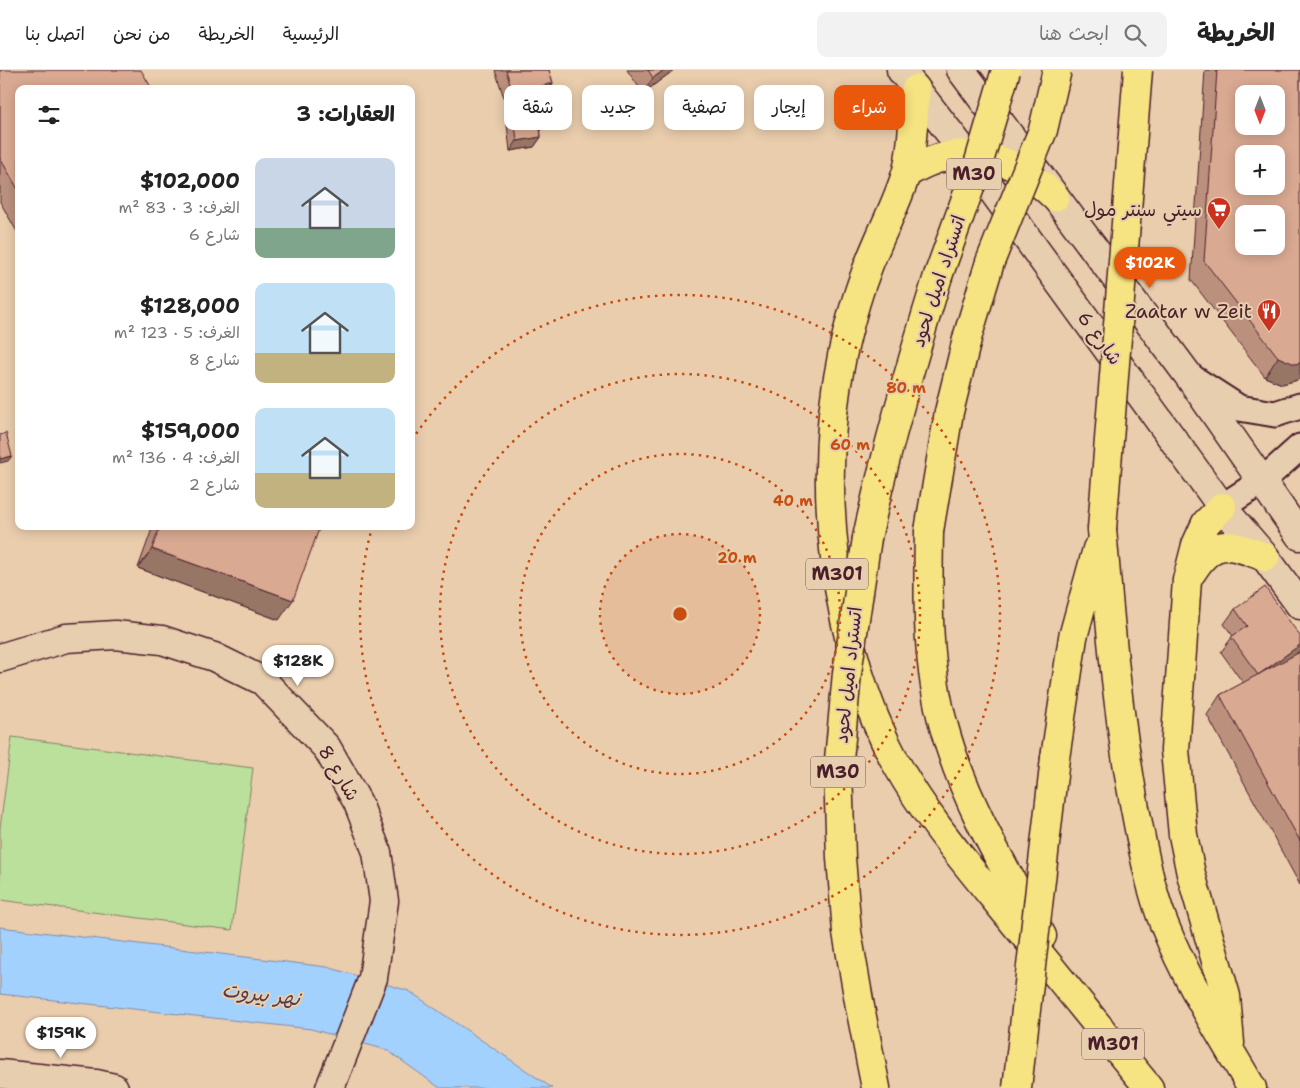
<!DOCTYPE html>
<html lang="ar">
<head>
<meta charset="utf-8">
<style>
  body { margin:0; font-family:"Shantell Sans","Playpen Sans Arabic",sans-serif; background:#f2f2f2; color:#222; direction:rtl; height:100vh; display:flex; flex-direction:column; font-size:19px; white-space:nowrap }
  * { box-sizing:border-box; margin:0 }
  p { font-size:16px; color:#767676 }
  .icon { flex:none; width:28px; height:28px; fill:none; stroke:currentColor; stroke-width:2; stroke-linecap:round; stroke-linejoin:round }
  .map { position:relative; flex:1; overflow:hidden; direction:ltr }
  .drawer { position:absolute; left:15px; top:15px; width:400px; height:445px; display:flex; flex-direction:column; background:#fff; border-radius:10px; box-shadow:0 2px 12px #0003; direction:rtl }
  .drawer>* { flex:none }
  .top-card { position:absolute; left:430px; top:15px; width:475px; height:45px; direction:rtl; display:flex; gap:10px }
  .needle { width:32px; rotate:180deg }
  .buttons { position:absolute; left:1235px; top:15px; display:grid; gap:10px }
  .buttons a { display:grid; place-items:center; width:50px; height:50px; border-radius:10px; background:#fff; box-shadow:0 2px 12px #0003; font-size:25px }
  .price { position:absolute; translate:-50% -42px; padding:0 11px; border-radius:18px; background:#fff; color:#222; font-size:16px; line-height:32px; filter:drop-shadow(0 1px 2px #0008) }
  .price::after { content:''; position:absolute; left:50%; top:30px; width:15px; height:11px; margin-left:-8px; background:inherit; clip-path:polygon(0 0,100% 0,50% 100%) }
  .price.on { background:#ea580c; color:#fff }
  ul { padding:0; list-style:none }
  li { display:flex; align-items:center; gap:15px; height:125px; padding:0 20px }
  li span { display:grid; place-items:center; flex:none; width:140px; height:100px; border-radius:10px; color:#555 }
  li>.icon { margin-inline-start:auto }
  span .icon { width:60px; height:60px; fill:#fffc; stroke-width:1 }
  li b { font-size:21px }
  h2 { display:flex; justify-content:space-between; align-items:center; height:60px; padding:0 20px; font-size:21px }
  .chip { padding:0 18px; border-radius:10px; background:#fff; box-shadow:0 2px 12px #0003; font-size:18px; line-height:45px }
  .chip.on { background:#ea580c; color:#fff }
  header { display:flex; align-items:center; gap:30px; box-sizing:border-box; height:70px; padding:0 25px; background:#fff; border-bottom:1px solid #e0e0e0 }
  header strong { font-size:24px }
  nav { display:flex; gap:28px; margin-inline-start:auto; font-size:18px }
  .search { width:350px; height:45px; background:#f2f2f2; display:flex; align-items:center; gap:12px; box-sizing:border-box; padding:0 18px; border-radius:10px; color:#767676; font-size:19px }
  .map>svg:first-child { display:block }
  .garden { fill:#bbe09b; stroke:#828063 }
  .water { fill:#a3d1fe; stroke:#7f8aaa }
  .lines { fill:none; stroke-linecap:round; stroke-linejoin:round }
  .street-casing { stroke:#4a1f2b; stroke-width:29 }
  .secondary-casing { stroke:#4a1f2b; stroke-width:31 }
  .highway-casing { stroke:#4a1f2b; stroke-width:31 }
  .street { stroke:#e6ceae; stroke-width:25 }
  .secondary { stroke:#e6ceae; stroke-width:28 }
  .highway { stroke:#f6e381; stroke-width:28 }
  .highway-bridge-casing { stroke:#4a1f2b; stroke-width:31; stroke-linecap:butt }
  .highway-bridge { stroke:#f6e381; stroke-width:28 }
  .wall { fill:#bb917e; stroke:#4a1f2b }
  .shaded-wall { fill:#987666; stroke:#4a1f2b }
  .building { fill:#d9a992; stroke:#4a1f2b; fill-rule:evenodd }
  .ring { fill:none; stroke:#c84d12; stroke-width:2.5; stroke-dasharray:2.5 5 }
  .labels { text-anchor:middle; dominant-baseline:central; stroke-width:4; stroke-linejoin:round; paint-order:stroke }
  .shield { fill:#e6ceae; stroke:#795452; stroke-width:1 }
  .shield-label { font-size:18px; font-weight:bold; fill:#4a1f2b }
  .poi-label { font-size:19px; fill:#4a1f2b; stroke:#e6ceae; text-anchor:end }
  .street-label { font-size:19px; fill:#4a1f2b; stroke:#e6ceae }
  .water-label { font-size:20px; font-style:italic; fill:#573a4b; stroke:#e6ceae }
  .centre { fill:#c84d12; stroke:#e6ceae; stroke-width:2.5 }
  .ring-label { font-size:15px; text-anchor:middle; font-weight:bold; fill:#c84d12; stroke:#e6ceae; stroke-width:4; stroke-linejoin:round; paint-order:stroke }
</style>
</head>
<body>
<header>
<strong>الخريطة</strong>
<div class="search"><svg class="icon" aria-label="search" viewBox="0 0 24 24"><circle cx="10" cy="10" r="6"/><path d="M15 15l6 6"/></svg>ابحث هنا</div>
<nav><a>الرئيسية</a><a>الخريطة</a><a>من نحن</a><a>اتصل بنا</a></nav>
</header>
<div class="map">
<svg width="1300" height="1018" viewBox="0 0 1300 1018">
  <rect width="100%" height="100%" fill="#eacdad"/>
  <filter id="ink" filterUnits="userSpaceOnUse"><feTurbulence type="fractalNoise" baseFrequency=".02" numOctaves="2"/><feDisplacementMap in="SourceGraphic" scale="10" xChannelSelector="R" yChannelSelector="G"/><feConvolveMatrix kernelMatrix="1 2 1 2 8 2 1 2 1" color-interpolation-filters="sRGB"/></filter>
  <g filter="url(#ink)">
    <path class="garden" d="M12,667l241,31 -21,162 -232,-30v-72z"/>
    <path class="water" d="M0,857l327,40 82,24 143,97h-112l-53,-38 -76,-21 -311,-35z"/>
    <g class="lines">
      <g class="street-casing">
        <path id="street" d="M1191,307l48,31 36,6 25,-8
          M1222,437l40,-26 38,-34"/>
      </g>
      <g class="secondary-casing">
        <path id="secondary" d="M901,0l65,84 256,353 43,50 35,48
          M961,0l227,305 112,161
          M0,588l66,-20 49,-3 47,5 52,17 49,24 64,67 31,55 19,49 7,49 -11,77 -43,110
          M0,1004l96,10 18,4"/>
      </g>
      <g class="highway-casing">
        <path id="highway" d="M916,19c-3,24 -3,67 -11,88 -11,34 -29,65 -40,98 -10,26 -17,54 -23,81 -27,127 -8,292 54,407 32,58 78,110 119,161 45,54 89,110 134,164
          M906,104c55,-36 105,-19 149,23
          M1222,437l-16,16 -10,22 -9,35 -12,170 8,85 8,39 35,122 4,47
          M1102,459c8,92 15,183 32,274 8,41 15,83 30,121 23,58 57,111 88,164
          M929,461c-1,64 -3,133 15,196 20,74 61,142 98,209
          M867,468c19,-89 44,-175 71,-262
          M1192,502c22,-36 39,-28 73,-15
          M1055,688l18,-121 24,-88
          M860,937l16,81"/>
      </g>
      <use href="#street" class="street"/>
      <use href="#secondary" class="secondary"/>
      <use href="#highway" class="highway"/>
      <g class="highway-bridge-casing">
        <path id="highway-bridge" d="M938,206l40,-111 28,-95
          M1102,459l36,-459
          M929,461l20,-119 19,-77 22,-73 53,-132 14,-60
          M860,937l-13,-75 -6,-74 -3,-87 9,-98 20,-135
          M1017,1018l38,-330"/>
      </g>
      <use href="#highway-bridge" class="highway-bridge"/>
    </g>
    <path class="wall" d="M0,0l19,19v146l-19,-33z
      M495,0h54l4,13 -7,11 -9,2 4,41 -7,10 -24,4 -5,-44 2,-3h-1z
      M627,0h47l-31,23z
      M1205,0h95l-2,310 -16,4 -17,-7 -74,-97z
      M153,456h167l-41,94 -141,-52z
      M1235,539l61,45 4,-2v233l-93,-170 13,-20 23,-12 -22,-31 12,-16 -9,-12z"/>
    <path class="shaded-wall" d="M664,0h10l-31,23 10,-15z
      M553,13l-7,11 -33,8 -1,-5 -5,7h-1l7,-10z
      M541,67l-7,10 -24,4 7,-10z
      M1278,287l22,6v15l-2,2 -16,4 -17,-7z
      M12,386l-4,5 -8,2v-4z
      M152,479l141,51 -14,20 -141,-52z
      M1300,575v4l-6,8 -36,18z"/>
    <path class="building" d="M0,0h141l11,19h-133v102l-19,-33z
      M506,0h43l4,13 -40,11z
      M648,0h16l-11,8z
      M1217,0h83v293l-5,1 -17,-7 -74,-96zM1244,24h32v32h-32zM1244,84h32v32h-32zM1244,144h32v32h-32z
      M536,20l5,47 -24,4 -5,-44z
      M6,363l6,23 -12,3v-24z
      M160,456h160l-27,74 -141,-51z
      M1265,517l35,49v9l-42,30 -27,-38 16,-11 -12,-17z
      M1300,582v189l-80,-146z"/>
  </g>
  <circle cx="680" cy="544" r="80" fill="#c84d12" fill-opacity=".12"/>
  <g class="ring">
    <circle cx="680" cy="544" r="80"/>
    <circle cx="680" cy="544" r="160"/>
    <circle cx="680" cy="544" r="240"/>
    <path d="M412 370A320 320 0 1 1 372 458"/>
  </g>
  <defs>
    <g id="supermarket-pin" transform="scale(1.25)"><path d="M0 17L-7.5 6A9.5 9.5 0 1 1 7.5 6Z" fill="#c8321e" stroke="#e6ceae"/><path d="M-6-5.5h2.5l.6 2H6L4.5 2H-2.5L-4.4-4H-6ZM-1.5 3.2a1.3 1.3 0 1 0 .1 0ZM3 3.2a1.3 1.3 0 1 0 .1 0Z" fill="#fff"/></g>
    <g id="restaurant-pin" transform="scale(1.25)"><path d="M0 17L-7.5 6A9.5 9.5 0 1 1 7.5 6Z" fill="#c8321e" stroke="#e6ceae"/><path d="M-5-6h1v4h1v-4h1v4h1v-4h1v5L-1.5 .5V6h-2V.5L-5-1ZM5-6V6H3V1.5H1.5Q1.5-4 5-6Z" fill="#fff"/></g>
  </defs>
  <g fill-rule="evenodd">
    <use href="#supermarket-pin" x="1219" y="139"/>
    <use href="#restaurant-pin" x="1269" y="241"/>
  </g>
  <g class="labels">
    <g class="shield">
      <rect x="946.5" y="88.5" width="55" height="31" rx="4"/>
      <rect x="806" y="488.5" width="62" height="31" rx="4"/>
      <rect x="810.5" y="686.5" width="55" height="31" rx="4"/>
      <rect x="1082" y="958.5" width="62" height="31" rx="4"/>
    </g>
    <g class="shield-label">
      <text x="974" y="104">M30</text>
      <text x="837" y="504">M301</text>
      <text x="838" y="702">M30</text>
      <text x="1113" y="974">M301</text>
    </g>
    <g class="poi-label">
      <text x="1202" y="139">سيتي سنتر مول</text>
      <text x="1252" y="241">Zaatar w Zeit</text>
    </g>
    <g class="street-label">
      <text transform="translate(938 211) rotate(-72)">اتستراد اميل لحود</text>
      <text transform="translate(1100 268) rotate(54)">شارع 6</text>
      <text transform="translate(848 605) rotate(-84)">اتستراد اميل لحود</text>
      <text transform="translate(339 703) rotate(59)">شارع 8</text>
    </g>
    <g class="water-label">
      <text transform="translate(261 924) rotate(7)">نهر بيروت</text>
    </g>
  </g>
  <circle cx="680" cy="544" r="8" class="centre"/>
  <g class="ring-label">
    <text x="906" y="323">80 m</text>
    <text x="850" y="380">60 m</text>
    <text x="793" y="436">40 m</text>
    <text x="737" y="493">20 m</text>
  </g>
</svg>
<div class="buttons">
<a><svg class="needle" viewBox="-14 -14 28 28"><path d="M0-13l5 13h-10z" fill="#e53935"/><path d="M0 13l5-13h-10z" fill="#767676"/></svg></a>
<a>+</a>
<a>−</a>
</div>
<b class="price on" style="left:1150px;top:219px">$102K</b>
<b class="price" style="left:298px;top:617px">$128K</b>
<b class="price" style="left:61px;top:989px">$159K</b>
<div class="top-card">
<a class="chip on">شراء</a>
<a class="chip">إيجار</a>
<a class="chip">تصفية</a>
<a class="chip">جديد</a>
<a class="chip">شقة</a>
</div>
<section class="drawer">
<h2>العقارات: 3<svg class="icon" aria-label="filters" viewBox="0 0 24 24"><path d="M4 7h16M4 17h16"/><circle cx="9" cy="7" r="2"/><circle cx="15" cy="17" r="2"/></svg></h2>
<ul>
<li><span style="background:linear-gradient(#c9d6e8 70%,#7fa58c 0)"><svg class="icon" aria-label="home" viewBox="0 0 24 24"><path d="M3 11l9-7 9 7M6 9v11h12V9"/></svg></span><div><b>$102,000</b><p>الغرف: 3 · 83 m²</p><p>شارع 6</p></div></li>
<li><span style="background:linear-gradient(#bfe0f5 70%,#c2b280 0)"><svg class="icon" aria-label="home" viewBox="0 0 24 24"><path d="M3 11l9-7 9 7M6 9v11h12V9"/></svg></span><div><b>$128,000</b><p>الغرف: 5 · 123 m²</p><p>شارع 8</p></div></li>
<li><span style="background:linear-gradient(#bfe0f5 65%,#c2b280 0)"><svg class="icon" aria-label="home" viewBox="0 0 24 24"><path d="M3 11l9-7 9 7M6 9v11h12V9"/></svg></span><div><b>$159,000</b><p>الغرف: 4 · 136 m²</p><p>شارع 2</p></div></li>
</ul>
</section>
</div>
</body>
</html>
